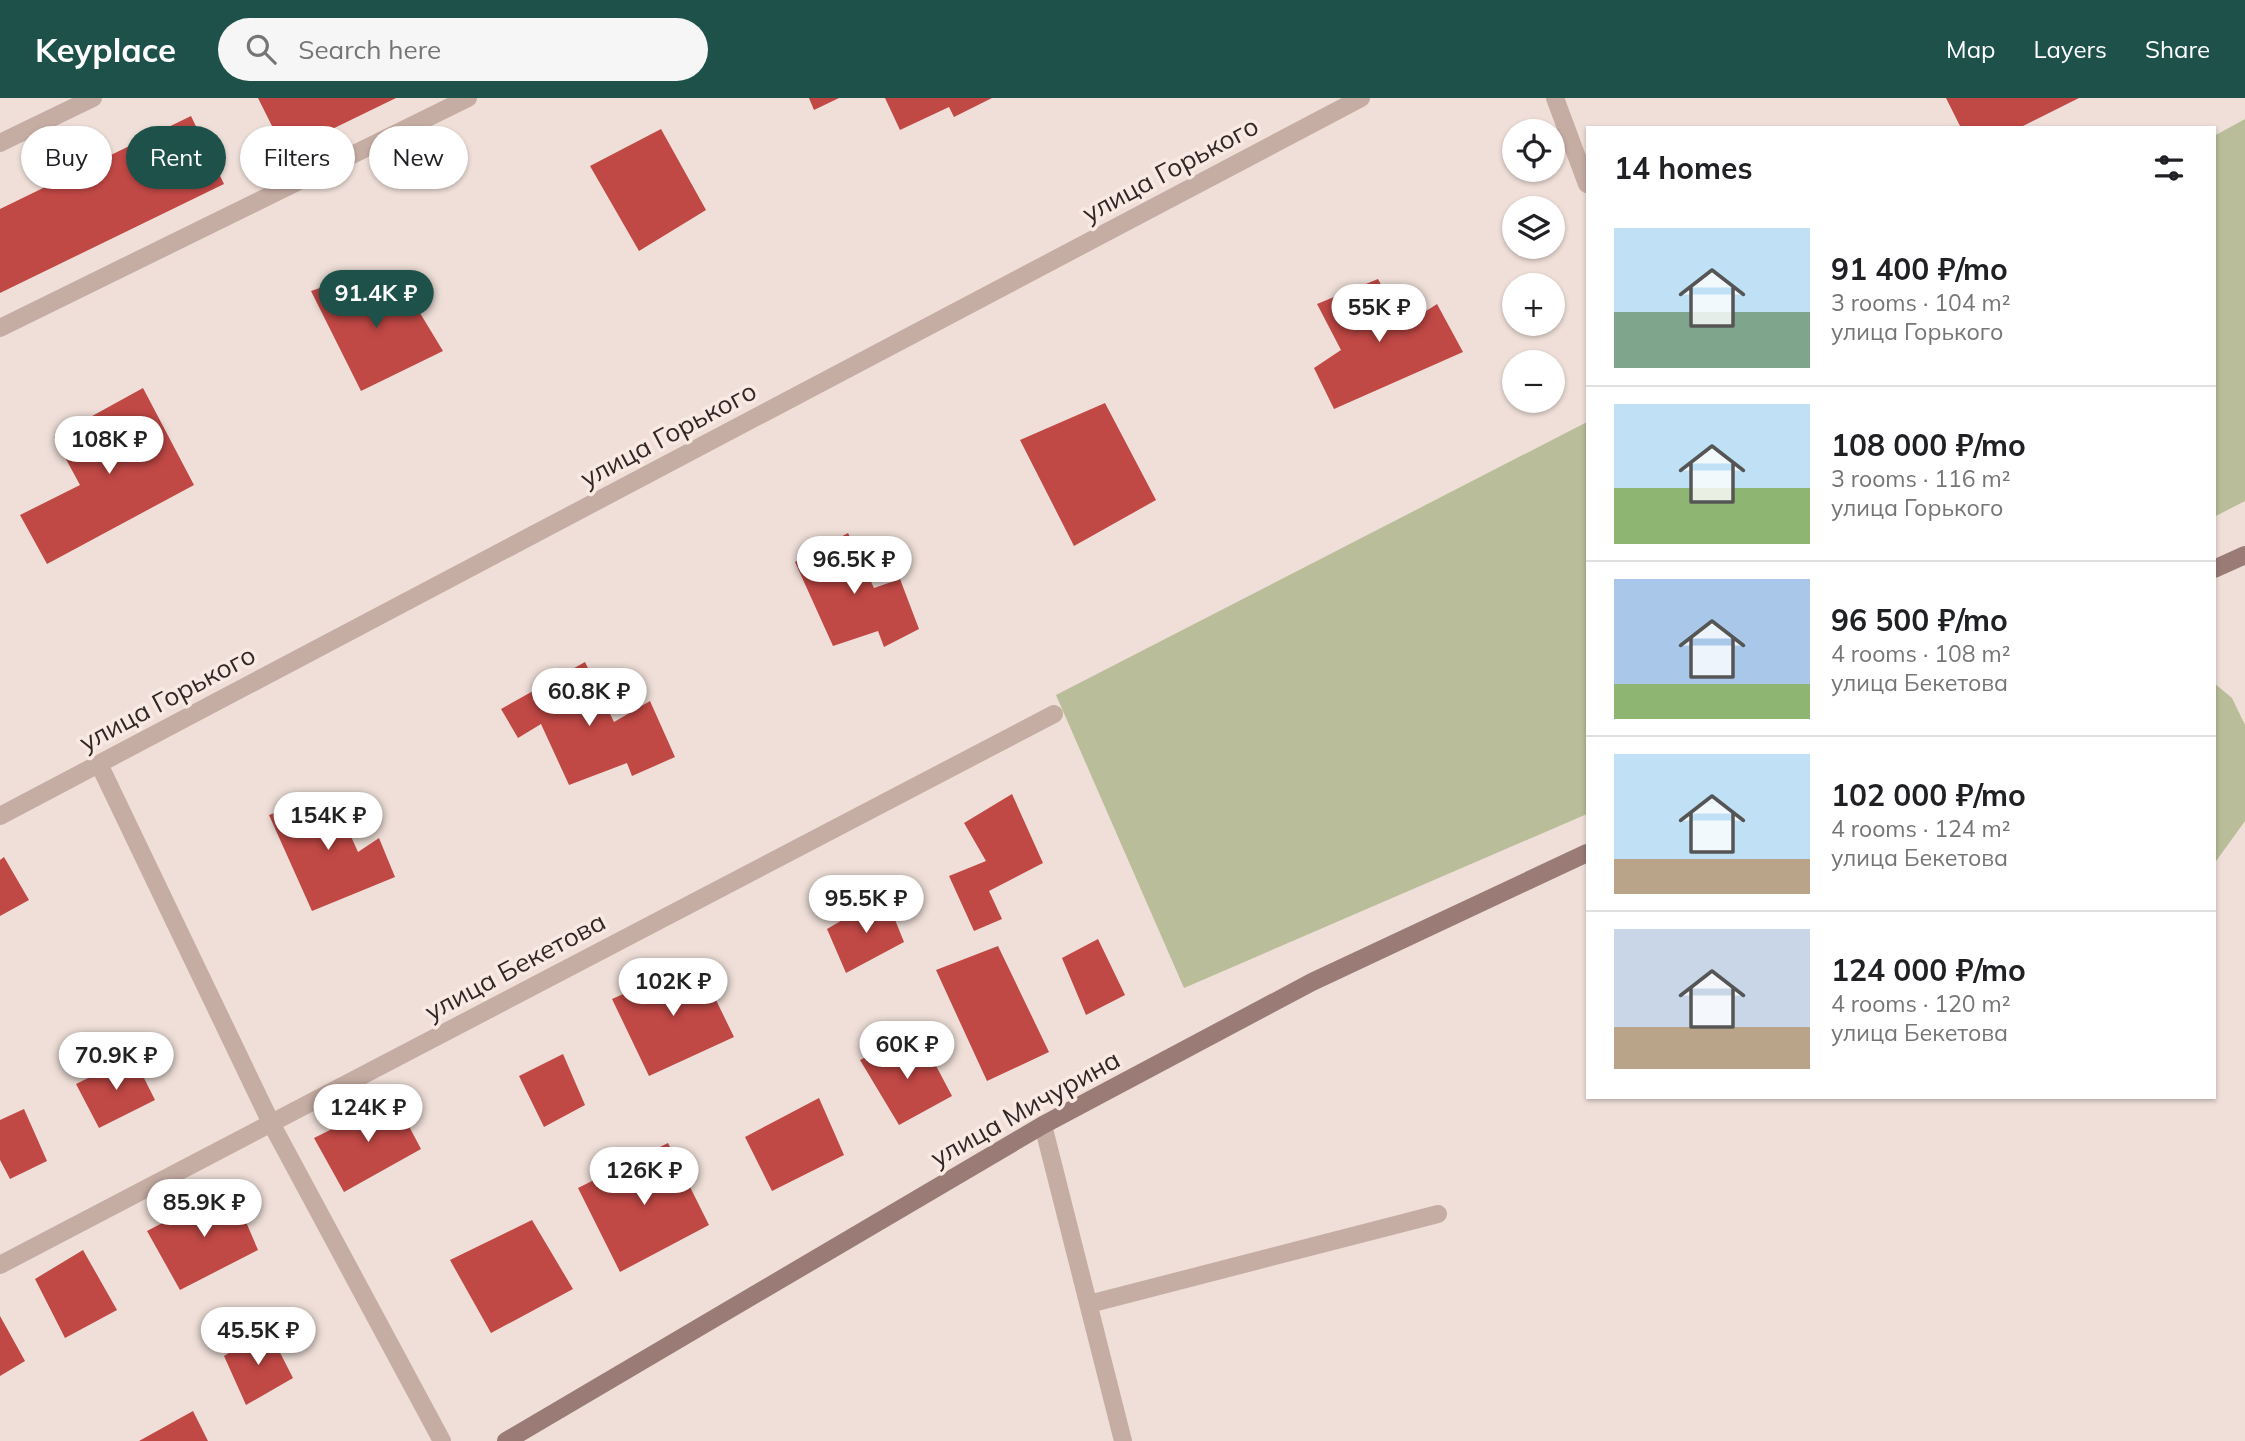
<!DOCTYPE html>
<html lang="en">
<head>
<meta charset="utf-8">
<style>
  body { margin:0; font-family:Mulish,sans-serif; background:#f6f6f6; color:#202124; height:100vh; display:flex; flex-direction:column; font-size:26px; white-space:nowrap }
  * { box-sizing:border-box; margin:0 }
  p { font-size:23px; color:#757577 }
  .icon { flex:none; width:38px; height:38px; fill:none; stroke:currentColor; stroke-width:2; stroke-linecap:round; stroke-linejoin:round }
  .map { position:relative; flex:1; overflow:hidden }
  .panel { position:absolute; left:1586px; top:28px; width:630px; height:973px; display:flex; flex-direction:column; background:#fff; border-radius:0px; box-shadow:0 2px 5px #0004 }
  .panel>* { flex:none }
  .banner { position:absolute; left:21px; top:28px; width:665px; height:63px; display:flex; gap:14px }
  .tools { position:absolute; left:1502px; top:21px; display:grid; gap:14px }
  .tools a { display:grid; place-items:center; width:63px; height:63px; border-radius:50%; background:#fff; box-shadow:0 2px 5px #0004; font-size:35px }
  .price { position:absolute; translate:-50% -60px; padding:0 16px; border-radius:24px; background:#fff; color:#222; font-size:23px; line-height:46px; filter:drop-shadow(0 2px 4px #0008) }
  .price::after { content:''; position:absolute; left:50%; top:42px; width:21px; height:16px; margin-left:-10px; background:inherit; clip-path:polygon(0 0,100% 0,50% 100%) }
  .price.current { background:#1d514a; color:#fff }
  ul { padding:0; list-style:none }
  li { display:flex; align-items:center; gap:21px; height:175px; padding:0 28px }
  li+li { border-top:2px solid #e0e0e0 }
  li span { display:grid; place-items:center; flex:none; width:196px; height:140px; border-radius:0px; color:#555 }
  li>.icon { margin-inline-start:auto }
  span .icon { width:84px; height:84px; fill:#fffc; stroke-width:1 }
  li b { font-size:30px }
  h2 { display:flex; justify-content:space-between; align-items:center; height:84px; padding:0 28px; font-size:30px }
  .pill { padding:0 24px; border-radius:32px; background:#fff; box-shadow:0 2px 5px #0004; font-size:24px; line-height:63px }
  .pill.current { background:#1d514a; color:#fff }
  header { display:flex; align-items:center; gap:42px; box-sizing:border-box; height:98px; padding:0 35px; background:#1d514a; color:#fff }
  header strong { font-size:33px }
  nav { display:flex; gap:38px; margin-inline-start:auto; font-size:24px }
  .search { width:490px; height:63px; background:#f6f6f6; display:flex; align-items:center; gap:18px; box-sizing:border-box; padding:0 24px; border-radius:38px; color:#757577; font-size:26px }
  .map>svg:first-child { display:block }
  .green { fill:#b9bd99 }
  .building { fill:#c04845 }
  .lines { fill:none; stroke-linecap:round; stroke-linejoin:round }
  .lane { stroke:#c6ada4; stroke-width:18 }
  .street { stroke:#c6ada4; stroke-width:18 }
  .secondary { stroke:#9a7b76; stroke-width:18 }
  .labels { text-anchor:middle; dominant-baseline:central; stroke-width:7; stroke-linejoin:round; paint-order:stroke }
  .street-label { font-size:26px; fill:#322726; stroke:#f8eae3 }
</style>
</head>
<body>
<header>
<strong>Keyplace</strong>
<div class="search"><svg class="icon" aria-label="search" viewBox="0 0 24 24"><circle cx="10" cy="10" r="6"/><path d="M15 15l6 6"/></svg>Search here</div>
<nav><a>Map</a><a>Layers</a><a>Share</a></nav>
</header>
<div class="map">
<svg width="2245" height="1343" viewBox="0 0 2245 1343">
  <rect width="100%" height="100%" fill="#efdfd8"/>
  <path class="green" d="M2245,21v382l-31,16v-381z
    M1587,324v392l-403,174 -128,-293z
    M2214,585l18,15 13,27v96l-31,43z"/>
  <path class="building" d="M258,0h138l-111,54z
    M809,0h30l-25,12z
    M885,0h107l-38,19 -5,-10 -49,23z
    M1946,0h133l-60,30h-58z
    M191,18l33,68 -224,109v-84z
    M661,31l45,81 -67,41 -49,-85z
    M352,179l6,23 42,-20 43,71 -82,40 -50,-100z
    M1378,181l25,47 34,-22 26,48 -129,57 -20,-41 27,-18 -24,-46z
    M143,290l51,97 -147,79 -27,-49 60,-30 -26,-48z
    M1105,305l51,97 -82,46 -54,-106z
    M848,435l26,55 26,-9 19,50 -35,18 -6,-16 -45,15 -38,-84z
    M585,564l29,60 36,-21 25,56 -43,19 -5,-13 -58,22 -28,-61 -23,14 -17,-29z
    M331,694l27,60 21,-14 16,39 -83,34 -43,-96z
    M1012,696l31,69 -54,28 13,28 -28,12 -25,-55 37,-15 -22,-38z
    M4,759l25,43 -29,16v-56z
    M885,797l19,47 -58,31 -19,-44z
    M1098,841l27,56 -39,20 -24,-57z
    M998,848l51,106 -62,29 -51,-111z
    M697,863l37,76 -85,39 -37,-77z
    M924,945l28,53 -53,29 -39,-65 32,-16 10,16z
    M563,956l22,51 -41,22 -25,-51z
    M133,958l22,44 -56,28 -23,-44z
    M394,1000l27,51 -77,43 -30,-54z
    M819,1000l25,57 -72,36 -27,-54z
    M24,1011l23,52 -37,18 -10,-19v-40z
    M668,1045l41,82 -89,47 -42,-84z
    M231,1089l27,63 -78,40 -33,-59z
    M532,1122l41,69 -82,44 -41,-73z
    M83,1152l34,60 -52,28 -30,-59z
    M0,1218l25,45 -25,15z
    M268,1231l25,49 -47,27 -22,-49z
    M193,1313l15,30h-69z"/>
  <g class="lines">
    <path class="lane" d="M1555,0l32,86
      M0,230l468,-230
      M1089,1206l349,-90"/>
    <path class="street" d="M0,45l93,-45
      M99,666l172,359 171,318
      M0,718l1361,-718
      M1043,1027l80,316
      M0,1167l1054,-551"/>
    <path class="secondary" d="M2214,471l31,-14
      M506,1343l537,-316 269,-143 275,-129"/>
  </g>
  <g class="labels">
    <g class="street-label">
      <text transform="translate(1170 71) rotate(-28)">улица Горького</text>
      <text transform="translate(668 336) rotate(-28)">улица Горького</text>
      <text transform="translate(167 600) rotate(-28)">улица Горького</text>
      <text transform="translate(515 868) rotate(-28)">улица Бекетова</text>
      <text transform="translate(1025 1010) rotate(-29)">улица Мичурина</text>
    </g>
  </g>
</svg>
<div class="tools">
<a><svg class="icon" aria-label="locate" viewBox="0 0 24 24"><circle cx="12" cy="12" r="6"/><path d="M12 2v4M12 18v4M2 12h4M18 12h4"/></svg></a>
<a><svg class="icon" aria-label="layers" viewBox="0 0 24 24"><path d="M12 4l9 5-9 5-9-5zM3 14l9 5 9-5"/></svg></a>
<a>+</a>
<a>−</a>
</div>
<b class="price current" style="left:376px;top:232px">91.4K ₽</b>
<b class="price" style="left:1379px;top:246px">55K ₽</b>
<b class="price" style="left:109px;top:378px">108K ₽</b>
<b class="price" style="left:854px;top:498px">96.5K ₽</b>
<b class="price" style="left:589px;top:630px">60.8K ₽</b>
<b class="price" style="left:328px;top:754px">154K ₽</b>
<b class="price" style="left:866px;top:837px">95.5K ₽</b>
<b class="price" style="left:673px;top:920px">102K ₽</b>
<b class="price" style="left:907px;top:983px">60K ₽</b>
<b class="price" style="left:116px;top:994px">70.9K ₽</b>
<b class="price" style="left:368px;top:1046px">124K ₽</b>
<b class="price" style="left:644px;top:1109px">126K ₽</b>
<b class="price" style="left:204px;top:1141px">85.9K ₽</b>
<b class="price" style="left:258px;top:1269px">45.5K ₽</b>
<div class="banner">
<a class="pill">Buy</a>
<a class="pill current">Rent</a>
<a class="pill">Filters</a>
<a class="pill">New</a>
</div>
<section class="panel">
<h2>14 homes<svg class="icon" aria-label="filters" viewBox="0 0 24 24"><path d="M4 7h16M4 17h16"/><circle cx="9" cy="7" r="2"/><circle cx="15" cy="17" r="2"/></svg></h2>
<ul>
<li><span style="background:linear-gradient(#bfe0f5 60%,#7fa58c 0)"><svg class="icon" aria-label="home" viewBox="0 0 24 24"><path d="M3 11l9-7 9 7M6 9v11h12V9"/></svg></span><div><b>91 400 ₽/mo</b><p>3 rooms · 104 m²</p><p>улица Горького</p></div></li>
<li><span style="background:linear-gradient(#bfe0f5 60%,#8fb573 0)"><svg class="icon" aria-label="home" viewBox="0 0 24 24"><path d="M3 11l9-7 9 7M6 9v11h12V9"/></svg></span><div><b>108 000 ₽/mo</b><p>3 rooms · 116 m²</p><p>улица Горького</p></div></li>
<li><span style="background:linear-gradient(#a9c7e8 75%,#8fb573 0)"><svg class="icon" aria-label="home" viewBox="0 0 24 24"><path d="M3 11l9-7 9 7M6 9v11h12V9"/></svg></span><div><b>96 500 ₽/mo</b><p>4 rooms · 108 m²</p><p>улица Бекетова</p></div></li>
<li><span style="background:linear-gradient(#bfe0f5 75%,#b9a48a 0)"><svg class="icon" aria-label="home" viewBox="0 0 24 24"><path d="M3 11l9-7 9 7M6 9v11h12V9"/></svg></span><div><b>102 000 ₽/mo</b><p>4 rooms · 124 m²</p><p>улица Бекетова</p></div></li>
<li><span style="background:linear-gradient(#c9d6e8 70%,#b9a48a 0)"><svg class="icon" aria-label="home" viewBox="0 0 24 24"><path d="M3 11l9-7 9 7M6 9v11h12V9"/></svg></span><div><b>124 000 ₽/mo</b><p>4 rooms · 120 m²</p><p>улица Бекетова</p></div></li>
</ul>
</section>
</div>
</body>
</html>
